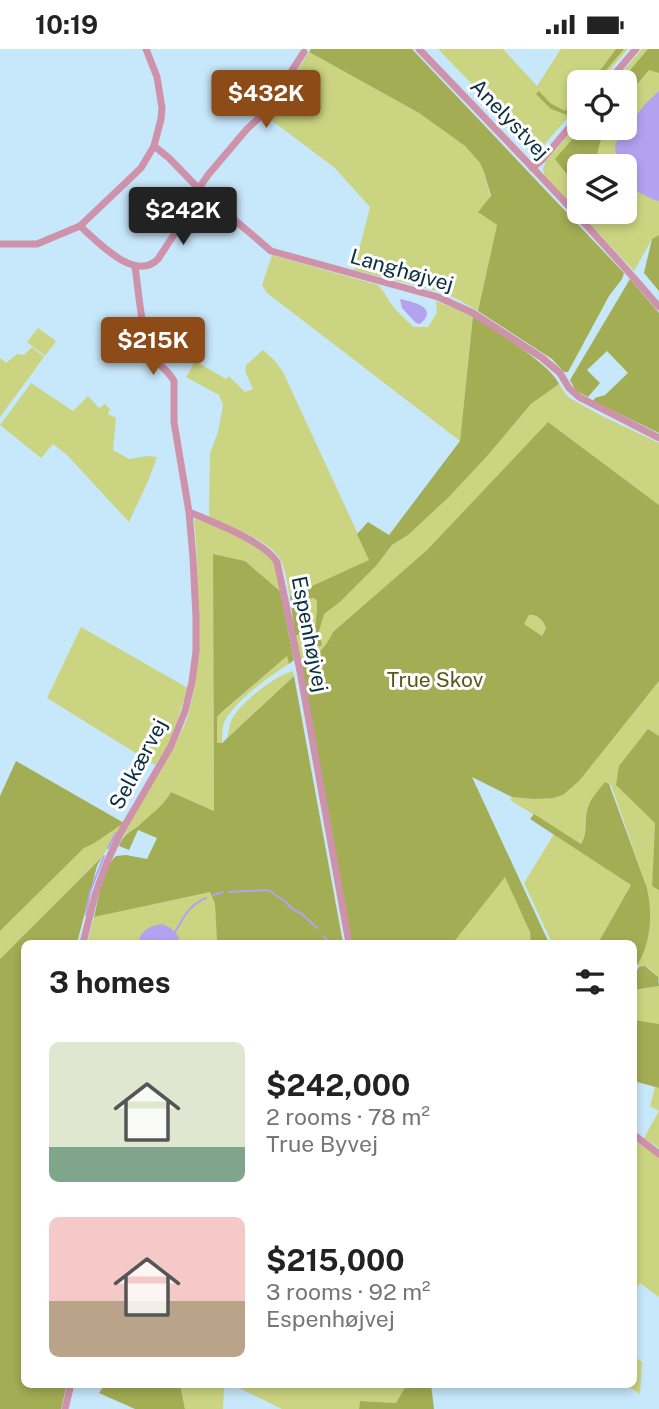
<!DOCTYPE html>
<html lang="en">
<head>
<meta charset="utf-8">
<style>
  body { margin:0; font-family:"Public Sans",sans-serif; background:#f2f2f2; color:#222; height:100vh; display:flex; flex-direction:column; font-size:26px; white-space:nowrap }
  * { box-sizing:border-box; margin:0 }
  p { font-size:23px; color:#767676 }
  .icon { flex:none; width:38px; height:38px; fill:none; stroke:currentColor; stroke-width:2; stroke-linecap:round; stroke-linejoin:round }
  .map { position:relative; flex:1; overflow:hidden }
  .panel { position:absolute; left:21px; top:891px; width:616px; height:448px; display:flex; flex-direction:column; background:#fff; border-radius:10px; box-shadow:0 4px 10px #0003 }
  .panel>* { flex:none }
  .buttons { position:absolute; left:567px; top:21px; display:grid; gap:14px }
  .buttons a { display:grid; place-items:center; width:70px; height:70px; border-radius:10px; background:#fff; box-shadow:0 4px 10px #0003; font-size:35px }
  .price { position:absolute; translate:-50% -60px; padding:0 16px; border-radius:7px; background:#8c4b17; color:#fff; font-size:23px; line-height:46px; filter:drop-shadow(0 2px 4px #0008) }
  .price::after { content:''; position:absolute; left:50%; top:42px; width:21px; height:16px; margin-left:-10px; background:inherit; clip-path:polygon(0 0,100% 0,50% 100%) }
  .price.selected { background:#222; color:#fff }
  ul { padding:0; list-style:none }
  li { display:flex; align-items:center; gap:21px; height:175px; padding:0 28px }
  li span { display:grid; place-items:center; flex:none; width:196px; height:140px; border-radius:10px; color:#555 }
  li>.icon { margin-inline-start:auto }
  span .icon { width:84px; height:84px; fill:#fffc; stroke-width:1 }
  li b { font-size:30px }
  h2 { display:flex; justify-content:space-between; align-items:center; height:84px; padding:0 28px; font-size:30px }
  .status { display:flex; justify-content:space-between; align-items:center; height:49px; padding:0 35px; background:#fff; direction:ltr }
  .status svg { height:19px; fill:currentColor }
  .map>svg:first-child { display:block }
  .green { fill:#cbd581; fill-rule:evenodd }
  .forest { fill:#a3ad54; fill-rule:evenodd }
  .water { fill:#b4a2f1 }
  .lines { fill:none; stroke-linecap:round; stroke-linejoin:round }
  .stream { stroke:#b4a2f1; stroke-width:2 }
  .minor { stroke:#ce92aa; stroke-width:7 }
  .labels { text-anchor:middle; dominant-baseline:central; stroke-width:6; stroke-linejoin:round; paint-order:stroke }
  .street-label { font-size:21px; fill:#092f42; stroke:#fff }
  .park-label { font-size:21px; fill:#545919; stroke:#fff }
</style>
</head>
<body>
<div class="status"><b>10:19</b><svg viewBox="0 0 49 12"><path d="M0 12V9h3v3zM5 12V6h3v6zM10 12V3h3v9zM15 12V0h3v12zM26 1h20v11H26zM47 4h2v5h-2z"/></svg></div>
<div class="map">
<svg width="659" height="1360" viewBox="0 0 659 1360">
  <rect width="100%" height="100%" fill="#c7e7fa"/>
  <path class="green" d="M438,0h65l34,37 24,-37h67l-29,33h-20v23l-45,51 -33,-34v-8z
    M642,0h17v186l-7,4 -18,32 -90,-96 -1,-6 3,-8 33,-39v6h46v-46h-11zM579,117h46v46h-46z
    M309,3l110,61 46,33 15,17 4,9 13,53 -19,86 -32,-18 -92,-23 16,-63 -35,-39 -68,-51z
    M272,206l106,30c6,6 9,13 14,20 6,8 14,15 22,22h14l9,-14 -1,-12 37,15 -13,125 -193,-148 -5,-8z
    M38,279l18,13 -11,15 -18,-14z
    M32,298l12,10 -44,60v-59l6,5 11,-9 7,1z
    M263,301l12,11 8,11 87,188 -80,36c-3,-11 -4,-27 -10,-37 -11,-19 -51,-33 -71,-42l1,-64 8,-21 5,-27 -5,-12 -1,1 -31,-17 9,-16 31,18 3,-3 16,16 8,-3 -8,-18 1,-6z
    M31,334l42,28 15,-15 11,12 6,-4 5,5 -2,5 8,4 -3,32 16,9 18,-3 10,1 -8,22 -20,43 -62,-67 -14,-11 -12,14 -41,-33z
    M559,335l9,13 32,18 59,28v62l-111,-83 -121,128 -94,82c-7,15 -16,25 -31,34l-7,-30 8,-3 9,-19 -5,-6 -1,-4 3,-5 5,-1 3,3 1,13 -3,21 7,11 -3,-15 4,-17 17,-12 36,-36 16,-21 16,-10 41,-38 39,-42 43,-51z
    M194,470c14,2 66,26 75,36 8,10 9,24 11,36l-35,-30 -32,-7 1,257 -43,-19c-12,19 -32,33 -50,46l54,-93 12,-26 7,-29 4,-37 -1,-99z
    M529,566c6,0 17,4 17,12 0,1 -4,8 -4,9l-19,-12z
    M81,578l107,61 -19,56 -14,21 -108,-67z
    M288,606l1,9c-18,11 -61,41 -66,62 -1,5 -1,12 -1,17l-5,1v-27z
    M293,622l1,5 -67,62c2,-6 2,-12 4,-17 7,-17 45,-46 62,-50z
    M659,632v55l-11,-7 7,94 -3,63 5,4h2v91c-2,-7 -8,-11 -14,-15l-6,1 -1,-3c11,-25 14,-49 9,-76l-36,-103 -6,-2c-7,8 -16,17 -18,28 -3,13 0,21 -6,33l-71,-44 2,-3 21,2 47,-19z
    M124,774l-22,34 -102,102v-28l84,-83 9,-4z
    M554,785l77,51 -33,58h-46l-28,-60z
    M505,827l26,56v11h-78z
    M206,843h4l5,12 2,39h-130l7,-26z
    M659,937v38l-25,-4v-30z
    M655,1038l4,1v60l-15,-10 15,-27 -9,-5z
    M634,1091l25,17v140l-19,-14 -6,9z
    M634,1307l8,6 -2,32 -16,-10h10z
    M180,1335h227l-11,19 -36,-2 -1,8h-77l-51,-25 -7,5 -1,20h-38z"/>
  <path class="forest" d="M311,0h101l212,224 -2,6 -13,17 -41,76h-4l-12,-13 -74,-48 19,-86 -19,-13 13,-16 -7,-24 -4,-9 -15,-17 -46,-33 -110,-61z
    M616,0h8l-28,33h-9l15,-14z
    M648,0h11v24l-10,-3 -24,28v-16h-5z
    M539,42l11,12 15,8 14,-19v9l-12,14 -16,-6 -15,-15z
    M582,79h24c-6,13 -10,24 -9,38h-18v24l-24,-31z
    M659,186v56l-15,-18 8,-34z
    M630,230l29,34v120l-66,-32 2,-3 10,-3 23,-22 -21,-22 -20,19 13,13 -12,14 -12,-6 -6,-11z
    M473,267c20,14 78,48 86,68l-28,20 -43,51 -39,42 -41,38 -16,10 -16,21 -36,36 -16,12 -5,17 3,15h-4c-6,-14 0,-30 -1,-45l-3,-3 -5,1 -3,5 1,4 7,12 -11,13 -8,3 -5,-40 79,-36 -12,-26 11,-12 21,13 71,-94z
    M548,373l111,83v176l-79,99 -17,15 -10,3 -20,1 -21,-2 -40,-20 77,166h-18l-1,-11 -25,-55 -52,66h-101l-50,-277c14,-9 24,-19 31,-34l94,-82zM529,566c8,-1 15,5 17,13l-4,8 -18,-12z
    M213,505l32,7 35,30 14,69 -5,4 -2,-8 -65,56 -5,5v26h5l72,-67 49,267h-126l-2,-39 -5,-12 -116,25c5,-19 7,-47 22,-61l10,-1 21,4 10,-21 -19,-8 -9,20 -10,-4c3,-10 11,-14 19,-20 12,-11 25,-20 33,-34l43,19z
    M648,680l11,7v154h-1l-6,-4 3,-63 -39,-38 3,-19z
    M16,712l108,62 -31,21 -9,4 -84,83v-135z
    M605,733l4,2 38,104c6,28 4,58 -13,82v-27h-36l33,-58 -101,-66 4,-5 47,30c7,-12 3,-21 6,-33 2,-11 11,-20 18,-29z
    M102,808l-5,9 -20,77h-53v441h43l-6,25h-61v-450z
    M645,917l13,11 1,9 -25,4v-15l5,-8z
    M634,971l25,4v64l-25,-7z
    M105,1335h75l5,25h-50l-36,-16z
    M407,1335h24l3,25h-75l1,-8 36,2z"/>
  <path class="water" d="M659,42v110c-11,-3 -29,-11 -34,-23 0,-1 0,-10 0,-12h-8l-2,-22 30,-40z
    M400,250c12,3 40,8 20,25l-4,-1 -14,-15z
    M162,875c9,4 17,8 18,19h-42c3,-13 11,-17 24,-19z"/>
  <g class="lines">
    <path class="stream" d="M108,799l8,-15
      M229,843l39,-2 18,12 6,7 10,5 15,14
      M213,846l10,-3
      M86,866l4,-23 14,-36
      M175,883c9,-15 14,-27 31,-34
      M324,888l6,6"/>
    <path class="minor" d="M419,0c81,85 164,169 240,258
      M608,33l28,-33
      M532,119l10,-8 37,-44
      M199,139l9,-13 39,-46 18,-17 39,-60
      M202,143l69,59 167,46 35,16 68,44 19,16 9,15 10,9 80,41
      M80,177c17,15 55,57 78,33l44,-67 -33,-34 -15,-12
      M0,195h37l43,-18 61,-58 13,-22 7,-27 1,-11 -5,-31 -11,-28
      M189,463c23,10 75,29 88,50l22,104 50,277
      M83,894l12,-48 12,-33 14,-30 50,-86 14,-35 7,-29 4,-31v-34l-3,-59 -4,-46 -15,-90v-41c-5,-10 -16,-16 -22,-26 -10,-17 -14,-68 -17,-89
      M634,1086l25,19
      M65,1360l6,-25"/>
  </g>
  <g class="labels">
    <g class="street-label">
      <text transform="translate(510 70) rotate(46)">Anelystvej</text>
      <text transform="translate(402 221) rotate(16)">Langhøjvej</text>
      <text transform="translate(310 585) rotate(79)">Espenhøjvej</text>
      <text transform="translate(138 715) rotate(-62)">Selkærvej</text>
    </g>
    <g class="park-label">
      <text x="435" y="630">True Skov</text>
    </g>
  </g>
</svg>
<div class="buttons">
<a><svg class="icon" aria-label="locate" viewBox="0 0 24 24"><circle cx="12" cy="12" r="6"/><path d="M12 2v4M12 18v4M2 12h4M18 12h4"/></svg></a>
<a><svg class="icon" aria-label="layers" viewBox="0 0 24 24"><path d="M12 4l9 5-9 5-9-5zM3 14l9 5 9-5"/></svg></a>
</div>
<b class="price" style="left:266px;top:81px">$432K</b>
<b class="price selected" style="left:183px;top:198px">$242K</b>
<b class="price" style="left:153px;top:328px">$215K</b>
<section class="panel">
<h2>3 homes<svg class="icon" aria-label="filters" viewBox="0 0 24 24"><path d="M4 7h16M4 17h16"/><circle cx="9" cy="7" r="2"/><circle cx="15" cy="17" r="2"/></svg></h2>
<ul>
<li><span style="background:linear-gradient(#dfe7d0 75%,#7fa58c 0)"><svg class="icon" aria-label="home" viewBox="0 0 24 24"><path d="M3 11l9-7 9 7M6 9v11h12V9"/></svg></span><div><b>$242,000</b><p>2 rooms · 78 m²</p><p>True Byvej</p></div></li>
<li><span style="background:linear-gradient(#f6c9c9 60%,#b9a48a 0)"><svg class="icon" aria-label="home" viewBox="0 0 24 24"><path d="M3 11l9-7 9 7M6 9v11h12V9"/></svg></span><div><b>$215,000</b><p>3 rooms · 92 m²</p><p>Espenhøjvej</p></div></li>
</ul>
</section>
</div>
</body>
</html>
